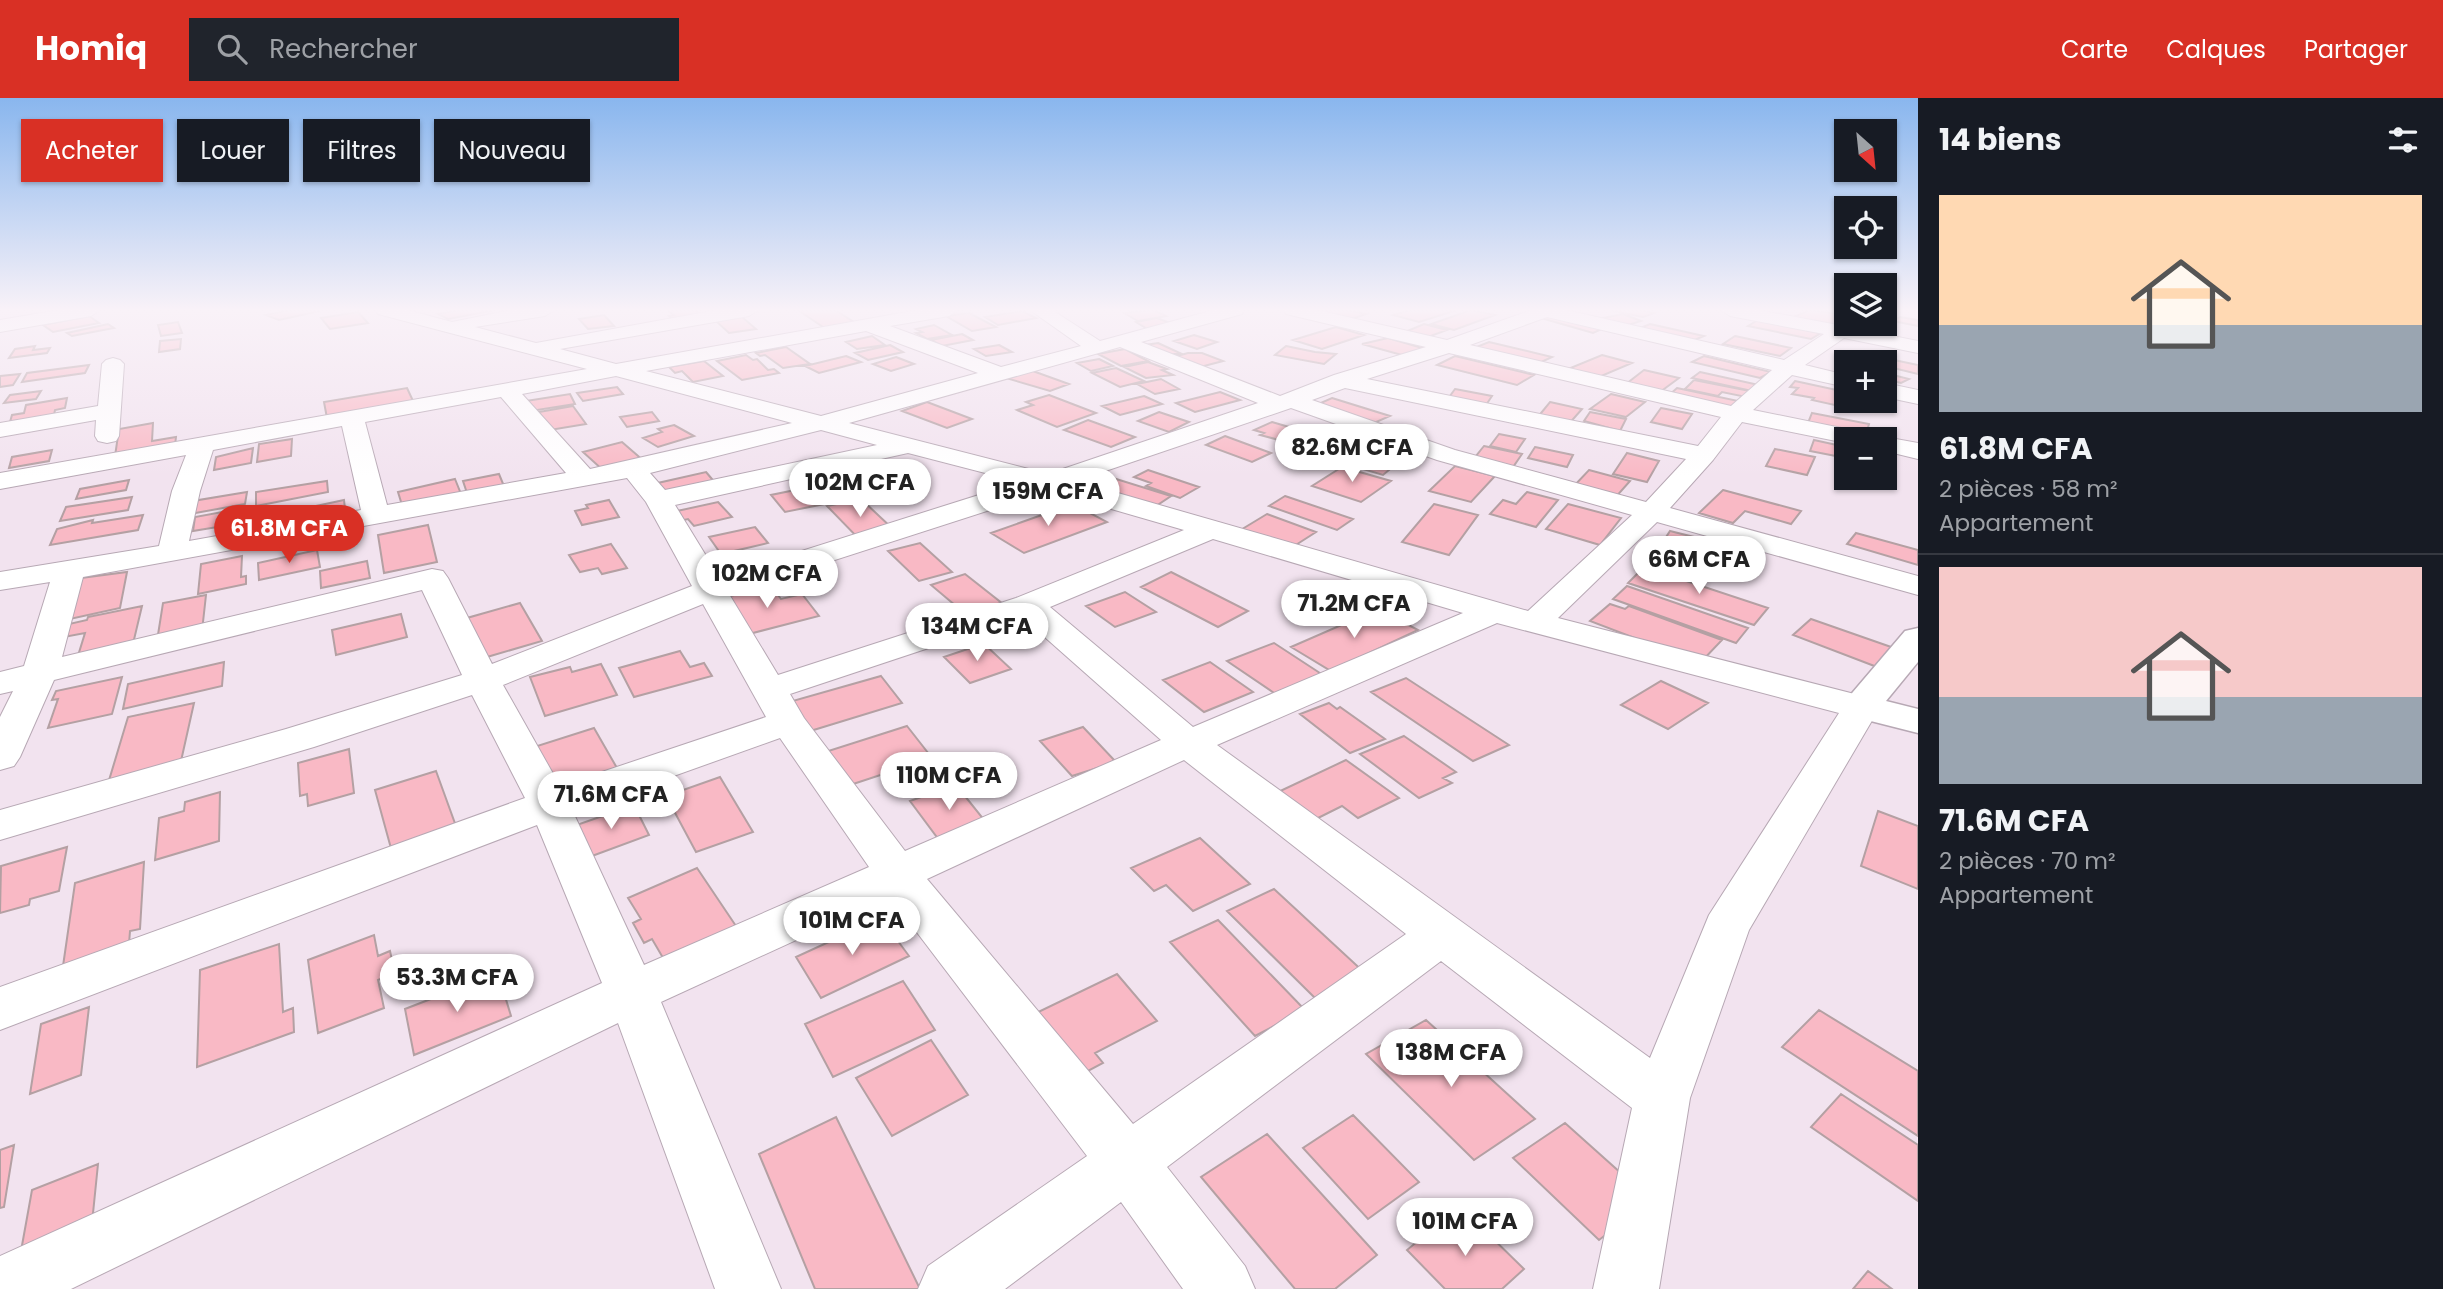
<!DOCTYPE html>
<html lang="fr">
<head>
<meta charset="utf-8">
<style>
  body { margin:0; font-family:Poppins,sans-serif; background:#20242c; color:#f1f3f6; height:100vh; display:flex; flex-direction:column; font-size:26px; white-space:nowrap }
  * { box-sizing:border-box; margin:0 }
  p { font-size:23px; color:#9ea1a6 }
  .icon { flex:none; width:38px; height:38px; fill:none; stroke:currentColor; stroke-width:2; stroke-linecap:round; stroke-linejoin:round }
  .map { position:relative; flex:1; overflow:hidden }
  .side { display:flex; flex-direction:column; background:#171b24; width:525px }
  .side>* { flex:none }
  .banner { position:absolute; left:21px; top:21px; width:665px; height:63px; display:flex; gap:14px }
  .needle { width:46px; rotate:153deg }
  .fabs { position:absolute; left:1834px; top:21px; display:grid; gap:14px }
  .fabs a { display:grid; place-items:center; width:63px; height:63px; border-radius:0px; background:#171b24; box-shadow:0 2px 5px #0004; font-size:35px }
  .price { position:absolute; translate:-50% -60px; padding:0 16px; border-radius:24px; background:#fff; color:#222; font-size:23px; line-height:46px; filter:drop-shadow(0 2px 4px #0008) }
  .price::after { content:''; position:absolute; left:50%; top:42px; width:21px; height:16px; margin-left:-10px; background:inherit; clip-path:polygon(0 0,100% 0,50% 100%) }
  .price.current { background:#d93025; color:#fff }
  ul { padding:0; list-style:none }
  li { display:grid; align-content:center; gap:14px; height:371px; padding:0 21px }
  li+li { border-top:2px solid #363941 }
  li span { display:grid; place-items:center; height:217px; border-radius:0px; color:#555 }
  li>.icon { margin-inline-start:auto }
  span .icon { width:126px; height:126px; fill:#fffc; stroke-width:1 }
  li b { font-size:30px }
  h2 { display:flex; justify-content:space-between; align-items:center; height:84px; padding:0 21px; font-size:30px }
  .tag { padding:0 24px; border-radius:0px; background:#171b24; box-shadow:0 2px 5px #0004; font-size:24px; line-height:63px }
  .tag.current { background:#d93025; color:#fff }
  header { display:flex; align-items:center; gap:42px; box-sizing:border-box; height:98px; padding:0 35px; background:#d93025; color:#fff }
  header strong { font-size:33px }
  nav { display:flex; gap:38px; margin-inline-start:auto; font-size:24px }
  .search { width:490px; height:63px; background:#20242c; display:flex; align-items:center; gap:18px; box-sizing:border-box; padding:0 24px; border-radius:0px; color:#9ea1a6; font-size:26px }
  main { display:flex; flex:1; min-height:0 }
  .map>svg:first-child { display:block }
  .building { fill:#f9b9c5; stroke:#b4a0a3; stroke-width:2 }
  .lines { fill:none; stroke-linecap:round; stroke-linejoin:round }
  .street-casing { stroke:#b7a8b4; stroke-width:2 }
  .secondary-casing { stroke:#b7a8b4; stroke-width:3 }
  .street { fill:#fff; fill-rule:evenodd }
  .secondary { fill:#fff; fill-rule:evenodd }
</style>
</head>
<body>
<header>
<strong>Homiq</strong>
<div class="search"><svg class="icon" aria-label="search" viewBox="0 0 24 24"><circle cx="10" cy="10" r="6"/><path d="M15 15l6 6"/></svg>Rechercher</div>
<nav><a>Carte</a><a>Calques</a><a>Partager</a></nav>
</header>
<main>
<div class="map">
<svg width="1918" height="1191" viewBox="0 0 1918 1191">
  <rect width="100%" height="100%" fill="#f2e3ef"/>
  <path class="building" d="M289,212h35l-45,10 -13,-5z
    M459,212h36l-47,9 -10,-5z
    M667,212h28l7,6 -28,4 -5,-4 5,-1z
    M798,212h37l22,14 -31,5z
    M1153,212l13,6 -28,5 -14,-8z
    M1303,212h45l18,4 -17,6z
    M1410,212h47l-38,12 -26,-7z
    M1471,212l24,5 -41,15 -23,-6z
    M1609,212h32l13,3 -11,4z
    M1810,212l36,5v7l-12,5 -43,-9z
    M1022,213l14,7 -38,7 -13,-8z
    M358,214l10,11 -38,6 -9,-11z
    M969,215l27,14 -24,4 -26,-15z
    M1623,216l18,7 -19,6 -29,-7z
    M604,217l10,11 -26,3 -9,-10z
    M1548,217l56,13 -11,5 -52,-15z
    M89,218l10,7 -46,9 -10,-7z
    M742,219l14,12 -27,4 -13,-12z
    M1900,219l18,3v6l-25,-5z
    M1157,220l18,7 -26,5 -13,-8z
    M1758,222l63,13 -10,6 -63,-13z
    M178,224l4,11 -21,3 -3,-11z
    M108,226l6,4 -42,8 -5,-3z
    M1424,226l23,6 -19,7 -23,-5z
    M1650,226l54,12 -12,5 -54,-12z
    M934,227l18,10 -25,4 -11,-6 6,-1 -6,-3z
    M1336,229l28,8 -42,14 -29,-9z
    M962,236l11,6 -31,6 -11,-6z
    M1194,237l23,7 -20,7 -23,-8z
    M872,238l13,9 -28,4 -11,-7z
    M1735,238l56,12 -11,8 -57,-12z
    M1388,240l41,12 -20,7 -47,-13z
    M181,241l-1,10 -21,3 1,-11z
    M1489,244l63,15 -15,7 -63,-16z
    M1158,245l22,10 -21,4 -21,-11z
    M890,247l13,7 -35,8 -13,-7z
    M999,247l13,7 -26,4 -12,-7z
    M35,248l-2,4 17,-2 -3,5 -38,5 6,-9z
    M1286,248l29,6 21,2 -12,10 -49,-9z
    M786,249l24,17 -27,4 -18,-13 -5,1 -4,-3z
    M1125,251l23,12 -27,5 -23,-12z
    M1851,253l67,14v9l-33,-8v-4h-19l-25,-5z
    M1188,255h14l21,8 -34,9 -16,-13z
    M746,257l7,5 4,-1 11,11 6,-1 5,4 -37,7 -25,-19z
    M1602,257l30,8 -33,14 -31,-8z
    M846,258l15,6 -42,11 -14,-7z
    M1455,258l79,19 -17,10 -80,-20z
    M1704,258l67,16 -11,6 -68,-16z
    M896,259l18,7 -23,7 -18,-7z
    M1099,261l14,7 -22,5 -14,-8z
    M704,263l19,15 -30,6 -11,-11 -7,2 -6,-6z
    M1148,264l19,7 -5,1 11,5 -27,3 -22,-11z
    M89,267l-4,8 -63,9 5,-9z
    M1116,270l28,13 -24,6 -28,-14z
    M1030,272l39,14 -19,7 -44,-13z
    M1644,272l35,8 -19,14 -34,-8z
    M1700,274l59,13 -7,6 -60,-13z
    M1885,275l24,6 -8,4 -16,-4z
    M20,276l-7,11 -13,2v-11z
    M1161,281l18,10 -24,5 -18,-10z
    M1694,282l61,12 -4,6 -29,-6 -4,4 -33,-7z
    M1795,283l51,11v5l-7,9 -27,-6 2,-2 -22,-4 6,-6 -8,-1z
    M617,289l6,7 -40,7 -6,-8z
    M407,290l7,15 -87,15 -3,-16z
    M1677,290l66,14 -9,10 -67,-15z
    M1455,291l37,7 -8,12 -37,-8z
    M41,293l-5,8 -32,4 6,-8z
    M1220,294l20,8 -45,12 -19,-9z
    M570,296l5,10 -44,7 -5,-10z
    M1611,296l34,8 -19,15 -36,-8z
    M1049,297l47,18 -39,14 -40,-17 16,-5 -7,-3z
    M1144,298l18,8 -42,11 -18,-9z
    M67,300l-2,10 -10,2 -1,5 -44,7 2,-7 12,-2 2,-8z
    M1332,300l58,18 -16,7 -58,-18z
    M927,304l45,17 -25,9 -45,-17z
    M1550,304l32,7 -14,16 -31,-7z
    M573,308l13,18 -36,6 -11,-18z
    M1661,310l31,6 -10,15 -31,-7z
    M652,314l7,9 -32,6 -7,-10z
    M1159,314l30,10 -20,10 -31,-11z
    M1590,314l36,7 -6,12 -36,-10z
    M1812,315l57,11 -3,10 -58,-11z
    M1088,322l47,17 -24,10 -47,-17z
    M1272,324l48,14 -18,10 -42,-11 4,-2 -10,-3z
    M153,325l-1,18 24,-4 -1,8 -60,11 4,-27z
    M674,327l20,11 -36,11 -15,-9 19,-6 -4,-3z
    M1499,336l26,5 -9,13 -26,-6z
    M1225,338l46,17 -19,9 -46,-17z
    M292,341l-1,17 -34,6 2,-18z
    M1814,342l32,7v11l-36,-7z
    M622,344l23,20 -40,10 -22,-20z
    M1484,348l38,8 -11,16 -39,-9z
    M1535,349l38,8 -6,12 -39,-9z
    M253,350l-2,15 -37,7 2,-13z
    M1775,351l40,8 -8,18 -41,-9z
    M52,352l-3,11 -40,7 3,-11z
    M1627,355l32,8 -12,21 -34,-8z
    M1362,358l33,9 -12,10 -34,-10z
    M1455,368l40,10 -24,26 -42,-11z
    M1342,369l49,14 -30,21 -49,-16z
    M1148,372l51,17 -19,11 -34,-12 5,-3 -17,-6z
    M1589,372l41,11 -15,17 -42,-11z
    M896,373l15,14 -66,14 -14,-15z
    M706,374l11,13 -58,13 -10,-13z
    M499,376l7,17 -37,8 -6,-18z
    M1113,380l58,18 -21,14 -59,-19z
    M455,381l6,15 -59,11 -4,-13z
    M129,382l-3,10 -50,9 4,-10z
    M327,383l1,11 -72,14v-14z
    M824,386l15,17 -54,11 -14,-17z
    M1723,392l78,21 -10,13 -46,-13 -12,12 -34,-10z
    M247,394l-2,12 -55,10 3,-13z
    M1527,394l31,8 -22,27 -46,-13 13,-14 13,4z
    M1285,398l68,23 -16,11 -68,-24z
    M132,399l-4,13 -68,11 6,-14z
    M861,401l33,31 -35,9 -32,-33z
    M344,402l2,17 -43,6v-5l9,-2 -1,-9z
    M609,402l10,17 -37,8 -7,-14 13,-3 -2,-3z
    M718,404l14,15 -38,9 -6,-7 -13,3 -7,-9z
    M1073,406l34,18 -83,31 -33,-20z
    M1434,406l44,11 -29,40 -47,-13z
    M1568,406l53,14 -21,27 -54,-16z
    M244,410l-2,15 -49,8 2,-14z
    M1267,416l49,18 -28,18 -49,-19z
    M143,417l-5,15 -88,15 7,-16 36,-9 -1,3z
    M428,427l9,37 -53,11 -6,-38z
    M755,429l13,16 -47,11 -12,-17z
    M1670,433l52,13 -6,12 -53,-14z
    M1856,435l62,17v15l-71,-21z
    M920,445l32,29 -33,9 -31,-30z
    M611,446l16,24 -25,6 -4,-6 -18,4 -11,-17z
    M1664,450l43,13 -13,16 -44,-13z
    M317,452l3,17 -61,13 -1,-17z
    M242,458l-1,21 5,-1v8l-48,10 3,-30z
    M367,463l3,17 -49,10 -1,-17z
    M1644,469l124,41 -14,17 -126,-42z
    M127,474l-7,36 -50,11 11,-41z
    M1171,474l77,39 -30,16 -77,-40z
    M965,476l38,30 -35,12 -37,-31z
    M771,488l10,13 21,-5 17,22 -74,19 -23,-37z
    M1627,488l121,42 -12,15 -123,-44z
    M1125,494l31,20 -41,15 -29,-21z
    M206,497l-4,36 -45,10 6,-38z
    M520,505l22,38 -55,16 -20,-39z
    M1610,506l15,5 4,-3 93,34 -22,23 -110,-42z
    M142,508l-10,42 -55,11 8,-26 -21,4 5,-13 18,-4 1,-3z
    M1378,511l40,21 -87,41 -40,-24z
    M401,516l6,23 -71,18 -4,-25z
    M1811,521l83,29 -17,19 -84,-32z
    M981,543l30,28 -41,14 -26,-26 27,-9 -4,-3z
    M1274,545l52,34 -46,20 -53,-36z
    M680,553l10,16 14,-4 8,13 -78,21 -15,-29z
    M224,564l-2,24 -99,23 5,-25z
    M1210,564l43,30 -49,20 -41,-32z
    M601,566l16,31 -72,21 -15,-39 40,-10 2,5z
    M881,578l21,27 -95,29 -18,-30z
    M122,579l-10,37 -64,14 10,-29 -6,1 4,-9z
    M1406,580l103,67 -36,16 -102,-69z
    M1661,583l47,22 -40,26 -47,-24z
    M194,605l-15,67 -72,17 21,-70z
    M1329,605l8,6 3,-2 45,32 -35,14 -50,-39z
    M907,628l25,32 -88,29 -22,-34z
    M1083,629l33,35 -44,14 -32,-35z
    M594,630l27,47 -62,22 -25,-50z
    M1404,638l52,36 -13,6 9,5 -33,15 -59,-44z
    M349,651l5,44 -46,13 -1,-12 -7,2 -2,-33z
    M1346,662l53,38 -41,20 -16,-12 -30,15 -36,-28z
    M436,673l21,58 -65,23 -17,-62z
    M948,677l41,51 -47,18 -32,-43 31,-11 -9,-10z
    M720,679l33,55 -57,20 -30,-56z
    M220,694l-1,49 -64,19 4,-42 25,-7 1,-9z
    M634,707l15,30 -57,21 -21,-29z
    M1878,713l40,15v63l-57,-23z
    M1200,740l50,46 -57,27 -27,-26 -12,6 -23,-23z
    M67,749l-8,44 -29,8 -1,6 -29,8 1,-47z
    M144,764l-4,67 -10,2 -1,13 -66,22 12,-83z
    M697,770l41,61 -72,34 -14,-24 -8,4 -11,-20 8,-4 -13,-21z
    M1274,791l93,86 -49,26 -91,-90z
    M881,820l28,38 -88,42 -25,-41z
    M1218,822l87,90 -50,26 -85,-94z
    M374,837l4,21 12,-5 5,23 -17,6 6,28 -66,25 -10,-73z
    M279,846l4,68 10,-4 1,24 -97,35 3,-97z
    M498,875l13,43 -97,39 -9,-46z
    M1117,876l40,47 -62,32 8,10 -32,17 -45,-62z
    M903,883l32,49 -102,47 -28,-53z
    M89,909l-8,68 -51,19 11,-70z
    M1819,912l99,61v65l-136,-89z
    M1426,922l109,99 -61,41 -108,-106z
    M931,942l37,55 -76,41 -36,-58z
    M1841,996l77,51v56l-107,-74z
    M1353,1017l66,67 -51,37 -65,-71z
    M836,1019l84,172h-105l-56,-135z
    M1565,1025l86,77 -52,40 -86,-82z
    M1267,1036l110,121 -42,34h-40l-94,-112z
    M14,1047l-10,62 -4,1v-58z
    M98,1066l-6,59 -71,28 11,-61z
    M1447,1119l16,16 13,-11 48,47 -22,20h-57l-38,-39z
    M1868,1173l24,18h-39z"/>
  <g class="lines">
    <g class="street-casing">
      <path id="street" d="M59,212h41l-9,6 -91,16v-12z
        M376,212h31l45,12 59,-12h43l-9,6 -70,11 61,16 181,-33h41l-9,6 -189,33 56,15 302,-54h40l-9,6 -59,10 111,41 80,-21 -51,-36h22l48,31 114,-31h30l-2,4 -101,28 139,54 54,-21 92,-28 -140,-33 -2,-4h33l130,30 85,-30h34l218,50 40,-26 -94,-18 -9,-6h37l80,15 8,-5v4h16l-4,5 60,12v12l-74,-15 -39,27 41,10v12l-54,-12 -39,35 108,22 9,2 3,5h-27v4l-104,-21 -29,38 -43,48 248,68v19l-261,-73 -99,96 316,81 6,8 -131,223 -59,168 -31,191h-66l39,-181 -191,-147 -274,206 78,99 10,23h-72l-62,-87 -116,87h-87l10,-23 159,-110 -197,-259 -229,105 120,287h-66l-97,-266 -547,266h-71v-33l602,-273 -65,-158 -537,205v-43l525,-189 -53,-103 -158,52 -314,93v-30l286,-81 176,-54 -40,-85 -368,90 -34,77 -6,9 -14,4v-53l13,-26 -13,3v-22l24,-6 26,-84 -50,8v-18l159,-26 13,-55 14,-36 -186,34v-16l587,-104 -209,-55zM1547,219l225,53 -41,36 -261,-61zM866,233l112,42 -157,43 -175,-45zM1120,249l138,56 -210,71 -199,-51zM1449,255l272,64 -23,29 -331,-67zM616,278l176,47 -202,46 -68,-75zM1345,290l341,71 -40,43 -191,-52 -143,-50zM501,299l65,76 -179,32 -22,-83zM1291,310l146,52 195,55 -104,96 -452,-130zM342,328l19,84 -172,31 11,-50 13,-41zM821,332l56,15 -212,45 -15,-17zM908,355l112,29 -301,95 -44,-72zM627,380l19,24 46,84 -200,78 -44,-86 -5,-7 -11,-2 -370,88 21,-80zM1049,393l135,39 -168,68 -238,77 -49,-81zM1213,441l250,74 -270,114 -143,-120zM703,506l63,113 -206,69 -57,-101zM1022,519l139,123 -256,111 -101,-133 -14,-24zM1497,525l342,90 -130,202 -59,143 -433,-313zM780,640l89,129 -225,98 -71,-153zM1184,662l222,174 -273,190 -206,-245z
        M113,260l7,2 4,4 -5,72 -3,5 -9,2 -9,-2 -3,-5 1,-16 -96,17v-14l98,-17 4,-42 4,-4z
        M1885,285l33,7v14l-33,-7z
        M1885,339l33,6v16l-33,-8v-12h-9z"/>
    </g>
    <g class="secondary-casing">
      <path id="secondary" d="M1918,530v34l-32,39 32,8v24l-71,-18 -6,-8 6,-8 58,-68z"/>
    </g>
    <use href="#street" class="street"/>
    <use href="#secondary" class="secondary"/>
  </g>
  <linearGradient id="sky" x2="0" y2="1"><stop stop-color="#89b6ee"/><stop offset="0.56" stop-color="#f9f2f8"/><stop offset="1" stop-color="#f9f2f8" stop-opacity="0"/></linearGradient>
  <rect width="1918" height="379" fill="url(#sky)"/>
</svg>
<div class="fabs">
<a><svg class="needle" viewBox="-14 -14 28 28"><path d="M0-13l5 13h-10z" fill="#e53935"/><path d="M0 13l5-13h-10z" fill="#9ea1a6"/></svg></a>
<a><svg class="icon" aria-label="locate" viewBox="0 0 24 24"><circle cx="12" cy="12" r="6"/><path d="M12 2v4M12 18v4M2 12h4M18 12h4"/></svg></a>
<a><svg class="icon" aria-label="layers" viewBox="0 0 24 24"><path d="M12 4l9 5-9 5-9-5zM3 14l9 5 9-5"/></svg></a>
<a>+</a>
<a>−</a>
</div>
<b class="price" style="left:1352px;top:386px">82.6M CFA</b>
<b class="price" style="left:860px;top:421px">102M CFA</b>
<b class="price" style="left:1048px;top:430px">159M CFA</b>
<b class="price current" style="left:289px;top:467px">61.8M CFA</b>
<b class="price" style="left:1699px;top:498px">66M CFA</b>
<b class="price" style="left:767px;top:512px">102M CFA</b>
<b class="price" style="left:1354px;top:542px">71.2M CFA</b>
<b class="price" style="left:977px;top:565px">134M CFA</b>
<b class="price" style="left:949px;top:714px">110M CFA</b>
<b class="price" style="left:611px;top:733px">71.6M CFA</b>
<b class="price" style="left:852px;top:859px">101M CFA</b>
<b class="price" style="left:457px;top:916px">53.3M CFA</b>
<b class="price" style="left:1451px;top:991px">138M CFA</b>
<b class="price" style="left:1465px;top:1160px">101M CFA</b>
<div class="banner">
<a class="tag current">Acheter</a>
<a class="tag">Louer</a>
<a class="tag">Filtres</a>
<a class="tag">Nouveau</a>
</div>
</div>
<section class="side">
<h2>14 biens<svg class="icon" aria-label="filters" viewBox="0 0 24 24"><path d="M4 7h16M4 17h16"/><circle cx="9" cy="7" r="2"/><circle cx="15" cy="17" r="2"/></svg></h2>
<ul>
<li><span style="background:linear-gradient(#ffd9b3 60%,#9aa5b1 0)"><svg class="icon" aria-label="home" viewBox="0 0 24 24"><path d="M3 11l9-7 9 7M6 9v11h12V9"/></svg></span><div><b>61.8M CFA</b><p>2 pièces · 58 m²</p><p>Appartement</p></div></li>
<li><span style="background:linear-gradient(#f6c9c9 60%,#9aa5b1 0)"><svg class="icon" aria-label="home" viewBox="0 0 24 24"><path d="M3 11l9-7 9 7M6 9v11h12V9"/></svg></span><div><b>71.6M CFA</b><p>2 pièces · 70 m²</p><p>Appartement</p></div></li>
</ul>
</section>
</main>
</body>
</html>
